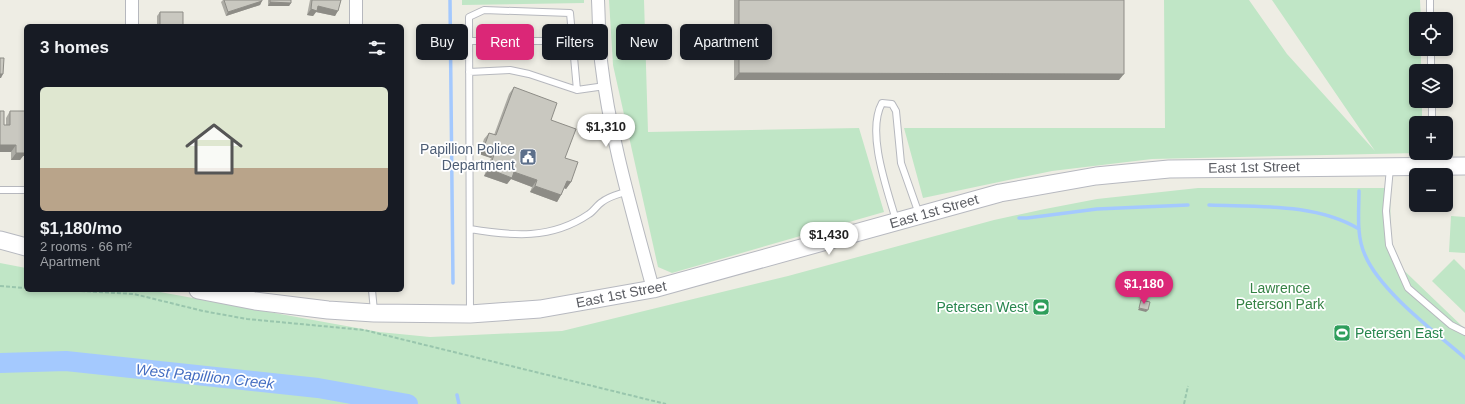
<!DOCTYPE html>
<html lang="en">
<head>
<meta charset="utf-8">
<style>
  body { margin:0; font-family:Arial,sans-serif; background:#242831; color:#f1f3f6; height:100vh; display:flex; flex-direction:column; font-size:15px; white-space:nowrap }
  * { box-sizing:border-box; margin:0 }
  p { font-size:13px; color:#9ea1a6 }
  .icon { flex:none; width:22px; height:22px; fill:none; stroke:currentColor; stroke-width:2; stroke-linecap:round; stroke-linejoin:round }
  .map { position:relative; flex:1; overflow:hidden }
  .details { position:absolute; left:24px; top:24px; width:380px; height:268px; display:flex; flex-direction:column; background:#171b24; border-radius:6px; box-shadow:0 2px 6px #0003 }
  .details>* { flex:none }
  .guide { position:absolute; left:416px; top:24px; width:380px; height:36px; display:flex; gap:8px }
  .controls { position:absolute; left:1409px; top:12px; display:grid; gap:8px }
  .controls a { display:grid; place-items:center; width:44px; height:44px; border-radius:6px; background:#171b24; box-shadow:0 2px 6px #0003; font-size:20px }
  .price { position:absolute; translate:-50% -34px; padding:0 9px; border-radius:14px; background:#fff; color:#222; font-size:13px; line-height:26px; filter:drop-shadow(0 1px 2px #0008) }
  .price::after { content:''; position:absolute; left:50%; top:24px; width:12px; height:9px; margin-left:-6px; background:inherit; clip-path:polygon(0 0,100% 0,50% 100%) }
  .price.selected { background:#db2777; color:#fff }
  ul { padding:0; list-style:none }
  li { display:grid; align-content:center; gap:8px; height:212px; padding:0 16px }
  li+li { border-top:1px solid #363941 }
  li span { display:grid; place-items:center; height:124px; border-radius:6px; color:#555 }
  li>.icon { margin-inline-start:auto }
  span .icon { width:72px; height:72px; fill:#fffc; stroke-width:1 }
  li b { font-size:17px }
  h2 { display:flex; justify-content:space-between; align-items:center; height:48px; padding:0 16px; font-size:17px }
  .chip { padding:0 14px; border-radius:6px; background:#171b24; box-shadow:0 2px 6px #0003; font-size:14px; line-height:36px }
  .chip.selected { background:#db2777; color:#fff }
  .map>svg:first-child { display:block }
  .green { fill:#c0e6c6 }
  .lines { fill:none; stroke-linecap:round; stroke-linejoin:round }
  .stream { stroke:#a4c9fe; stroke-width:3.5 }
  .river { stroke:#a4c9fe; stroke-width:20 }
  .lane-casing { stroke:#b6b8be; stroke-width:8 }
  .street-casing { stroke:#b6b8be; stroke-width:14 }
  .secondary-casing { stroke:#b7b9c0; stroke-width:19 }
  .path { stroke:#99c6ad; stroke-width:2; stroke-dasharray:4 2; stroke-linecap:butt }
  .lane { stroke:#fff; stroke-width:6 }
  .street { stroke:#fff; stroke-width:12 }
  .secondary { stroke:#fff; stroke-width:17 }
  .wall { fill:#adaca5 }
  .shaded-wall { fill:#8d8c86 }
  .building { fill:#c9c8c0; stroke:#8d8c86 }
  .labels { text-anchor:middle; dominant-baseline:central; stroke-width:3.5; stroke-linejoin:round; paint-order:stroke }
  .service-label { font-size:14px; fill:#4e5e75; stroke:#fff; text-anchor:end }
  .street-label { font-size:14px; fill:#5c5e64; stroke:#fff }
  .park-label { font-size:14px; fill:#358244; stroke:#fff }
  .leisure-label { font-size:14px; fill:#27864d; stroke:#fff; text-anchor:end }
  .water-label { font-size:15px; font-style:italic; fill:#466fc2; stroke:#fff }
</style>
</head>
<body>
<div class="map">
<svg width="1465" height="404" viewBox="0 0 1465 404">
  <rect width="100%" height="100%" fill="#eeede4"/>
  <path class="green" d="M462,0h122v3l-122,2z
    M609,0h35l4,132 211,-4 25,84 -212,61 -14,-6 -45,-202z
    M1164,0h85l38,54 88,97 -103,-151h148l1,19h-5v30h5v22h-5v30h6v22h-6v30h2l-266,6 -100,12 -129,27 -19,-70h261z
    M1198,188h192l1,70 74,71v75h-1465v-141l26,5v22h123l230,42 51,5 132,-6 226,-55 206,-56 51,-11 52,-10z
    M1451,216l14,1v36l-16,-1z
    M1454,259l11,11v43l-33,-32z"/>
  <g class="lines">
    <path class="stream" d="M450,0l3,283
      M1359,191c0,21 -3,45 6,64 15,36 70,77 100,103
      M1209,205c49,2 106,-2 150,24
      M1019,218h8l70,-9 91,-4
      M457,395l2,9"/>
    <path class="river" d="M0,363l66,-2 252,27 90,16"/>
    <g class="lane-casing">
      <path id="lane" d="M1430,0v19
        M469,41h103
        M1431,49v22
        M469,72l41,-2 19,4 48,16
        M1432,101v22
        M1432,153l1,11
        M1390,168l-4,43 3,34 19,43 43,37 14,7
        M0,190h26
        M896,220c-9,-31 -30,-88 -14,-117l10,1 4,7 5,52 18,51
        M470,229c42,7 81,11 119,-15 5,-3 8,-9 13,-12 7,-6 18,-8 26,-11
        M372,290l2,21
        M470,312l-1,-295 15,-7 86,3 7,77 28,-4"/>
    </g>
    <g class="street-casing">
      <path id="street" d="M598,0c1,20 1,41 3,61 9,77 32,153 52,228
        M132,26v-26
        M356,26v-26"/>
    </g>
    <g class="secondary-casing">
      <path id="secondary" d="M0,240l26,7
        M198,290l57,11 73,9 46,3 96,1 70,-5 113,-20 347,-96 96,-17 73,-7 296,-3"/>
    </g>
    <path class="path" d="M0,286l26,2
      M63,290l71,4 69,17 44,8 117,11 302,74
      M1184,404l4,-18"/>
    <use href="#lane" class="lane"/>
    <use href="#street" class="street"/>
    <use href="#secondary" class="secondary"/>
  </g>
  <path class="wall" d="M223,0h39l-2,5 -34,11 -5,-14z
    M268,0h23v3l-2,3h-21z
    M310,0h31l-6,16 -19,-4 -3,4 -6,-1z
    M734,0h390l-5,80h-385z
    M160,12l23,14h-26v-10z
    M514,87l37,33 14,38 6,24 -5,7 -2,-1 -3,7 -4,7 -27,-10 2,-5 -21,-8 -4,5 -23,-8 7,-18 -12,-4 5,-15 5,-6 5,2 15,-41z
    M10,111l16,45h-3l-3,4h-9v-8l-7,-27h2v-7z"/>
  <path class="shaded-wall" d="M262,1l-2,4 -34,11 2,-4z
    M270,2l21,1 -2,3h-21z
    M318,6l20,5 -3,5 -19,-4 -3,4 -6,-1 4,-6z
    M739,73l385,1 -5,6h-385z
    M0,74h3l-2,4h-1z
    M0,145h16l-5,7h-11z
    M484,147l11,5 -4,6 -12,-4z
    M25,149h1v7h-3l-3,4h-9l5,-7z
    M489,169l25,3 23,8 -5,7 -21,-8 -4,5 -23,-8z
    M567,181l4,1 -5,7 -4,-2z
    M535,186l26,9 -4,7 -27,-10z
    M1139,308l9,2 -2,2 -8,-2z"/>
  <path class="building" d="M224,0h38v1l-34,11z
    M270,0h21v3l-21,-1z
    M312,0h29l-3,11 -20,-5 -1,5 -6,-2z
    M739,0h385v74l-385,-1z
    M160,12h23v14h-23z
    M0,58h4l-1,16h-3z
    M514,87l43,16 -6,17 25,9 -11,29 13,4 -7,20 -4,-1 -6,14 -26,-9 2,-6 -23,-8 -2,6 -23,-9 6,-17 -11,-5 5,-14 7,2z
    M0,111h4v14h6v-14h16v38h-1v4h-9v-8h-16z
    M1141,300l9,2 -2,8 -9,-2z"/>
  <defs>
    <g id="civic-square" transform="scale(0.9)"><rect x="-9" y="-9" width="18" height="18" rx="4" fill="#5c6f8a" stroke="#fff"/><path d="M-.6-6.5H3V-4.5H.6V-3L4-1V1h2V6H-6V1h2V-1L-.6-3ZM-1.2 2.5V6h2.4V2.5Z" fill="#fff"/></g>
    <g id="stadium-square" transform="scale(0.9)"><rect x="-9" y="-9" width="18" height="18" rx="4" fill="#2e9e5b" stroke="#fff"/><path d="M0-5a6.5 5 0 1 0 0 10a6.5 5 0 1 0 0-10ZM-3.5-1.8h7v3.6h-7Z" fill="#fff"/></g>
  </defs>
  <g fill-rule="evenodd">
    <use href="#civic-square" x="528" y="157"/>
    <use href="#stadium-square" x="1041" y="307"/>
    <use href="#stadium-square" x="1342" y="333"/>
  </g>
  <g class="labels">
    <g class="service-label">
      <text x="515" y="149">Papillion Police<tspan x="515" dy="16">Department</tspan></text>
    </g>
    <g class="street-label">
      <text transform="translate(1254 167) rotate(-1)">East 1st Street</text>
      <text transform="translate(934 211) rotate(-16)">East 1st Street</text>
      <text transform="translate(621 294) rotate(-11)">East 1st Street</text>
    </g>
    <g class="park-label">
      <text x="1280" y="288">Lawrence<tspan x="1280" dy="16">Peterson Park</tspan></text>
    </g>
    <g class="leisure-label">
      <text x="1028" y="307">Petersen West</text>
      <text x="1355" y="333" text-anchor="start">Petersen East</text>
    </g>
    <g class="water-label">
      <text transform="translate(205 376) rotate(6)">West Papillion Creek</text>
    </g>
  </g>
</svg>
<div class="controls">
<a><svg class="icon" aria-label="locate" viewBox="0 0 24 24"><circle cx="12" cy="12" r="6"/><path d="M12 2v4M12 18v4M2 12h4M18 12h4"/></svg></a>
<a><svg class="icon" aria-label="layers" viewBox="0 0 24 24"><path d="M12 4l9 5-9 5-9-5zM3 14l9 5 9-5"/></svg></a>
<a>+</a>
<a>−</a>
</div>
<b class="price" style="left:606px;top:148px">$1,310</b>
<b class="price" style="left:829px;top:256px">$1,430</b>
<b class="price selected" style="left:1144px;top:305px">$1,180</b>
<div class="guide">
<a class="chip">Buy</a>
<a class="chip selected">Rent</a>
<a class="chip">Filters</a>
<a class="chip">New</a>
<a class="chip">Apartment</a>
</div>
<section class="details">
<h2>3 homes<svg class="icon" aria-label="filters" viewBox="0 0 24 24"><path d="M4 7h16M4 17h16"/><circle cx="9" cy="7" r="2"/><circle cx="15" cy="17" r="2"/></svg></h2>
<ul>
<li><span style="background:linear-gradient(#dfe7d0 65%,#b9a48a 0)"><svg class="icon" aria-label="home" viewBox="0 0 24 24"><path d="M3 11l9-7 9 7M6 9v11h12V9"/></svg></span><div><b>$1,180/mo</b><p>2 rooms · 66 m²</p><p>Apartment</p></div></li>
</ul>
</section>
</div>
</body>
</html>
